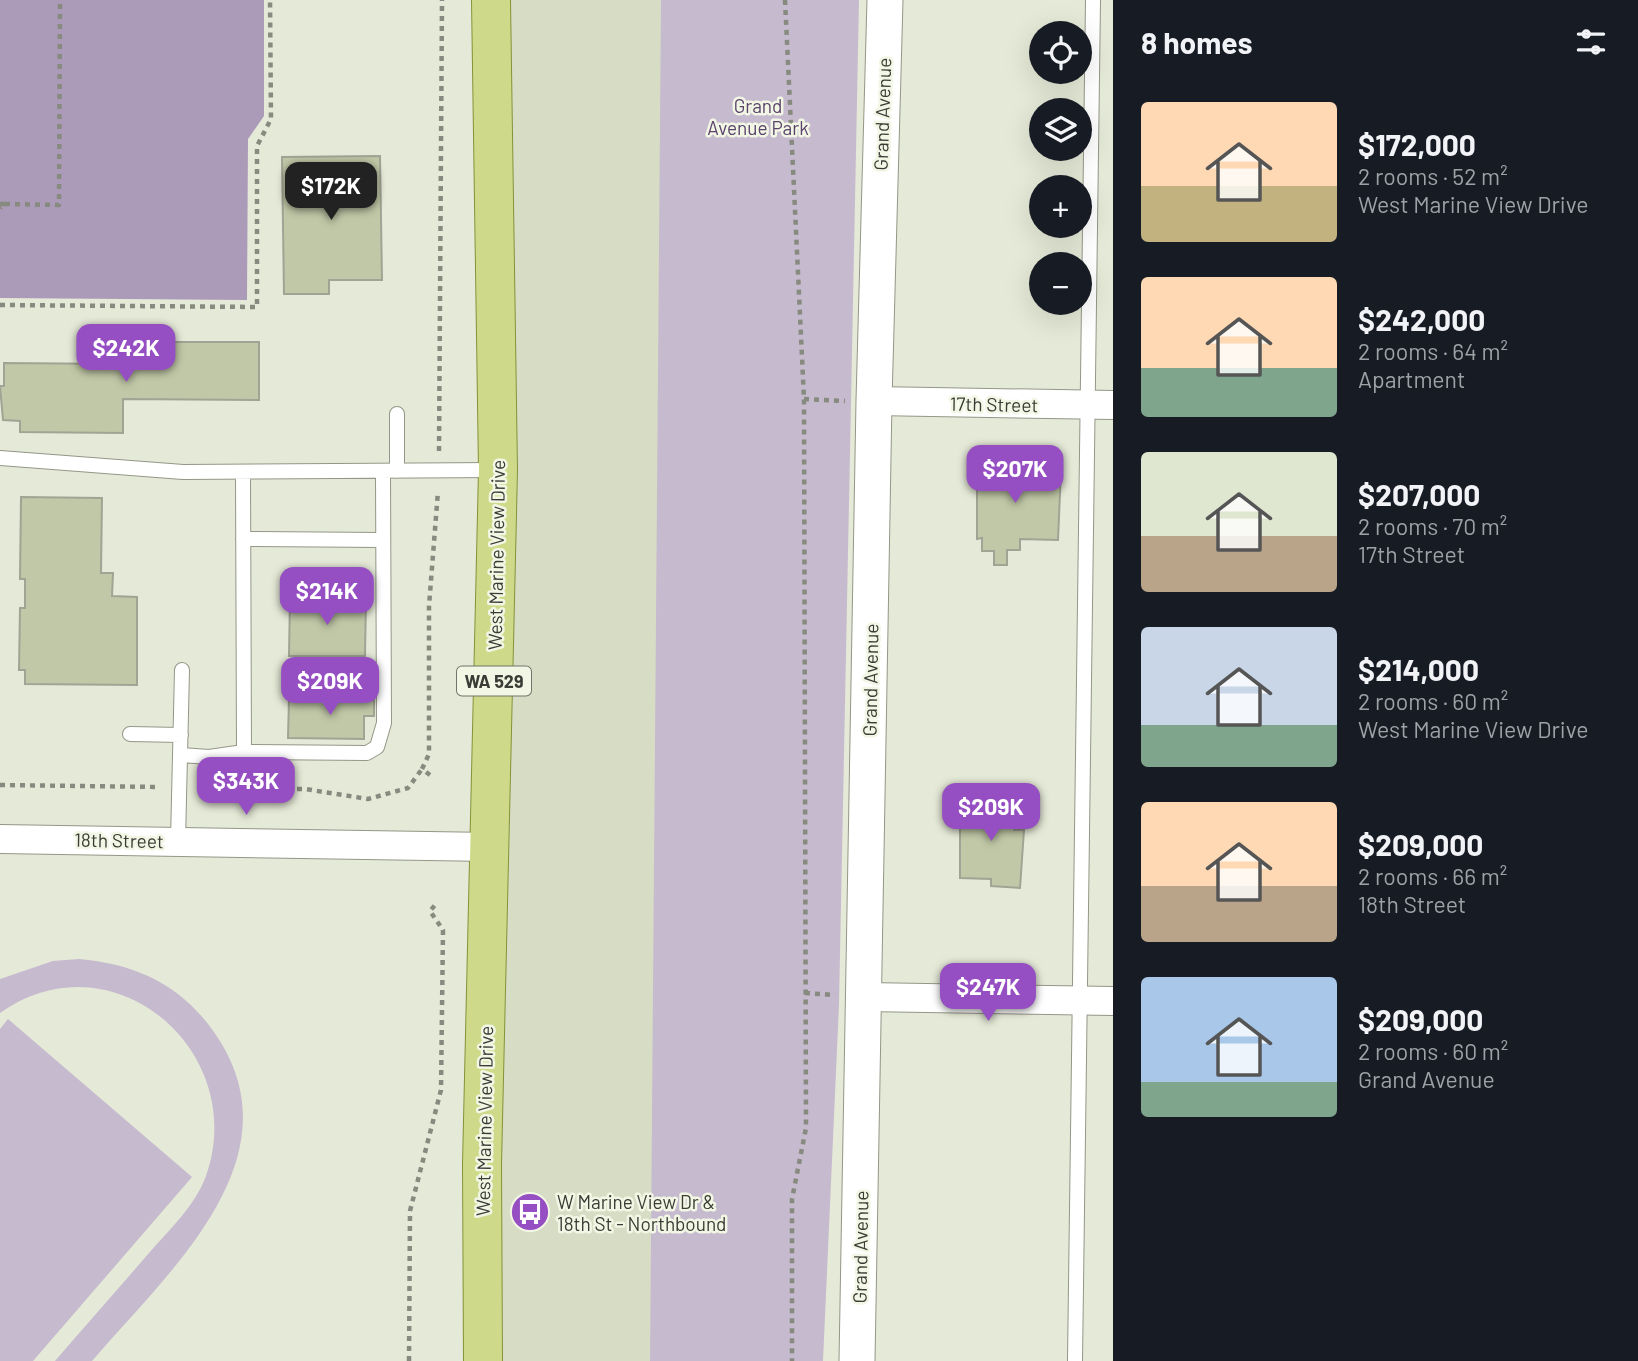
<!DOCTYPE html>
<html lang="en">
<head>
<meta charset="utf-8">
<style>
  body { margin:0; font-family:Barlow,sans-serif; background:#20242c; color:#f1f3f6; height:100vh; display:flex; flex-direction:column; font-size:26px; white-space:nowrap }
  * { box-sizing:border-box; margin:0 }
  p { font-size:23px; color:#9ea1a6 }
  .icon { flex:none; width:38px; height:38px; fill:none; stroke:currentColor; stroke-width:2; stroke-linecap:round; stroke-linejoin:round }
  .map { position:relative; flex:1; overflow:hidden }
  .drawer { display:flex; flex-direction:column; background:#171b24; width:525px }
  .drawer>* { flex:none }
  .fabs { position:absolute; left:1029px; top:21px; display:grid; gap:14px }
  .fabs a { display:grid; place-items:center; width:63px; height:63px; border-radius:50%; background:#171b24; box-shadow:0 7px 28px #0002; font-size:35px }
  .price { position:absolute; translate:-50% -60px; padding:0 16px; border-radius:14px; background:#964fc3; color:#fff; font-size:23px; line-height:46px; filter:drop-shadow(0 2px 4px #0008) }
  .price::after { content:''; position:absolute; left:50%; top:42px; width:21px; height:16px; margin-left:-10px; background:inherit; clip-path:polygon(0 0,100% 0,50% 100%) }
  .price.current { background:#222; color:#fff }
  ul { padding:0; list-style:none }
  li { display:flex; align-items:center; gap:21px; height:175px; padding:0 28px }
  li span { display:grid; place-items:center; flex:none; width:196px; height:140px; border-radius:7px; color:#555 }
  li>.icon { margin-inline-start:auto }
  span .icon { width:84px; height:84px; fill:#fffc; stroke-width:1 }
  li b { font-size:30px }
  h2 { display:flex; justify-content:space-between; align-items:center; height:84px; padding:0 28px; font-size:30px }
  main { display:flex; flex:1; min-height:0 }
  .map>svg:first-child { display:block }
  .built { fill:#d7ddc4 }
  .green { fill:#c6bacf }
  .water { fill:#ab9bb9 }
  .building { fill:#c1c8a7; stroke:#a1a494; stroke-width:2 }
  .lines { fill:none; stroke-linecap:round; stroke-linejoin:round }
  .service-casing { stroke:#949787; stroke-width:16 }
  .minor-casing { stroke:#949787; stroke-width:30 }
  .tertiary-casing { stroke:#949787; stroke-width:37 }
  .primary-casing { stroke:#859239; stroke-width:40 }
  .path { stroke:#878a7e; stroke-width:4.5; stroke-dasharray:5 5; stroke-linecap:butt }
  .service { stroke:#fff; stroke-width:14 }
  .minor { stroke:#fff; stroke-width:28 }
  .tertiary { stroke:#fff; stroke-width:35 }
  .primary { stroke:#ceda89; stroke-width:38 }
  .labels { text-anchor:middle; dominant-baseline:central; stroke-width:5; stroke-linejoin:round; paint-order:stroke }
  .shield { fill:#f2f6e4; stroke:#71746a; stroke-width:2 }
  .shield-label { font-size:18px; font-weight:bold; fill:#3a3c35 }
  .park-label { font-size:19px; fill:#5b426d; stroke:#f2f6e4 }
  .street-label { font-size:19px; fill:#3a3c35; stroke:#f2f6e4 }
  .poi-label { font-size:19px; fill:#3a3c35; stroke:#f2f6e4; text-anchor:start }
</style>
</head>
<body>
<main>
<div class="map">
<svg width="1113" height="1361" viewBox="0 0 1113 1361">
  <rect width="100%" height="100%" fill="#e5e9d7"/>
  <path class="built" d="M491,0h176l-13,1361h-157z"/>
  <path class="green" d="M661,0h198l-20,1005 -16,356h-173z
    M79,959c55,5 99,24 132,69 94,126 -42,243 -119,333h-37c31,-36 63,-72 94,-108 20,-23 46,-47 57,-77 44,-125 -94,-243 -206,-163v-34l53,-18z
    M8,1019l184,158 -159,184h-33v-332z"/>
  <path class="water" d="M0,0h264v116l-16,23 -1,161 -247,-2z"/>
  <path class="building" d="M380,156l2,124h-53v14h-45l-2,-137z
    M124,342h135v58l-136,-1v34l-103,-1v-11l-17,-1 -3,-34h4v-23l120,1z
    M977,458l50,1v11h34l-3,70 -38,-1v11h-13v15h-13v-14h-12v-13l-5,1z
    M21,497l81,1 -1,75h12l-1,23 25,1v88l-112,-1v-14h-6l1,-62h5v-29h-5z
    M290,597l76,1 -1,58h-76z
    M353,692h21v24h-10v23l-76,-1 1,-39h64z
    M979,795h27v14h8v21h10l-4,58 -29,-2v-7l-31,-1v-68h19z"/>
  <g class="lines">
    <g class="service-casing">
      <path id="service" d="M397,414v57
        M0,458l183,14 314,-2
        M243,539l140,1
        M130,734l51,1
        M244,752l123,1 10,-6 7,-24 -1,-251
        M181,755l28,2 35,-5 -1,-280
        M178,841l4,-171
        M1075,1361l18,-1361"/>
    </g>
    <g class="minor-casing">
      <path id="minor" d="M874,401l239,4
        M0,839l491,8
        M865,997l248,4"/>
    </g>
    <g class="tertiary-casing">
      <path id="tertiary" d="M857,1361l17,-960 11,-401"/>
    </g>
    <g class="primary-casing">
      <path id="primary" d="M483,1361l-1,-197 16,-694 -7,-470"/>
    </g>
    <path class="path" d="M785,0l19,399 2,729 -14,71v162
      M0,204h5l-5,4
      M5,204l54,1 1,-205
      M0,305l257,2v-161l14,-27 -1,-119
      M804,399l41,2
      M439,451l3,-451
      M430,775l-8,-6 7,-15v-148l9,-115
      M0,785l160,2
      M197,788l108,1 63,10 40,-11 14,-19
      M805,993l30,2
      M409,1361l1,-150 31,-121 2,-160 -13,-19 5,-6"/>
    <use href="#service" class="service"/>
    <use href="#minor" class="minor"/>
    <use href="#tertiary" class="tertiary"/>
    <use href="#primary" class="primary"/>
  </g>
  <defs>
    <g id="bus-disc" transform="scale(2.0125)"><circle r="9.5" fill="#964fc3" stroke="#f2f6e4"/><path d="M-5-6H5V4H4V6H2V4H-2V6H-4V4H-5ZM-3.5-4V0h7V-4ZM-3.5 1.2v1.5H-2V1.2ZM2 1.2v1.5H3.5V1.2Z" fill="#fff"/></g>
  </defs>
  <g fill-rule="evenodd">
    <use href="#bus-disc" x="530" y="1212"/>
  </g>
  <g class="labels">
    <rect class="shield" x="457" y="666.5" width="74" height="29" rx="5"/>
    <g class="shield-label">
      <text x="494" y="681">WA 529</text>
    </g>
    <g class="park-label">
      <text x="758" y="105">Grand<tspan x="758" dy="22">Avenue Park</tspan></text>
    </g>
    <g class="street-label">
      <text transform="translate(882 114) rotate(-88)">Grand Avenue</text>
      <text transform="translate(994 404) rotate(1)">17th Street</text>
      <text transform="translate(496 555) rotate(-89)">West Marine View Drive</text>
      <text transform="translate(870 680) rotate(-89)">Grand Avenue</text>
      <text transform="translate(119 840) rotate(1)">18th Street</text>
      <text transform="translate(484 1121) rotate(-89)">West Marine View Drive</text>
      <text transform="translate(860 1247) rotate(-89)">Grand Avenue</text>
    </g>
    <g class="poi-label">
      <text x="557" y="1201">W Marine View Dr &amp;<tspan x="557" dy="22">18th St - Northbound</tspan></text>
    </g>
  </g>
</svg>
<div class="fabs">
<a><svg class="icon" aria-label="locate" viewBox="0 0 24 24"><circle cx="12" cy="12" r="6"/><path d="M12 2v4M12 18v4M2 12h4M18 12h4"/></svg></a>
<a><svg class="icon" aria-label="layers" viewBox="0 0 24 24"><path d="M12 4l9 5-9 5-9-5zM3 14l9 5 9-5"/></svg></a>
<a>+</a>
<a>−</a>
</div>
<b class="price current" style="left:331px;top:222px">$172K</b>
<b class="price" style="left:126px;top:384px">$242K</b>
<b class="price" style="left:1015px;top:505px">$207K</b>
<b class="price" style="left:327px;top:627px">$214K</b>
<b class="price" style="left:330px;top:717px">$209K</b>
<b class="price" style="left:246px;top:817px">$343K</b>
<b class="price" style="left:991px;top:843px">$209K</b>
<b class="price" style="left:988px;top:1023px">$247K</b>
</div>
<section class="drawer">
<h2>8 homes<svg class="icon" aria-label="filters" viewBox="0 0 24 24"><path d="M4 7h16M4 17h16"/><circle cx="9" cy="7" r="2"/><circle cx="15" cy="17" r="2"/></svg></h2>
<ul>
<li><span style="background:linear-gradient(#ffd9b3 60%,#c2b280 0)"><svg class="icon" aria-label="home" viewBox="0 0 24 24"><path d="M3 11l9-7 9 7M6 9v11h12V9"/></svg></span><div><b>$172,000</b><p>2 rooms · 52 m²</p><p>West Marine View Drive</p></div></li>
<li><span style="background:linear-gradient(#ffd9b3 65%,#7fa58c 0)"><svg class="icon" aria-label="home" viewBox="0 0 24 24"><path d="M3 11l9-7 9 7M6 9v11h12V9"/></svg></span><div><b>$242,000</b><p>2 rooms · 64 m²</p><p>Apartment</p></div></li>
<li><span style="background:linear-gradient(#dfe7d0 60%,#b9a48a 0)"><svg class="icon" aria-label="home" viewBox="0 0 24 24"><path d="M3 11l9-7 9 7M6 9v11h12V9"/></svg></span><div><b>$207,000</b><p>2 rooms · 70 m²</p><p>17th Street</p></div></li>
<li><span style="background:linear-gradient(#c9d6e8 70%,#7fa58c 0)"><svg class="icon" aria-label="home" viewBox="0 0 24 24"><path d="M3 11l9-7 9 7M6 9v11h12V9"/></svg></span><div><b>$214,000</b><p>2 rooms · 60 m²</p><p>West Marine View Drive</p></div></li>
<li><span style="background:linear-gradient(#ffd9b3 60%,#b9a48a 0)"><svg class="icon" aria-label="home" viewBox="0 0 24 24"><path d="M3 11l9-7 9 7M6 9v11h12V9"/></svg></span><div><b>$209,000</b><p>2 rooms · 66 m²</p><p>18th Street</p></div></li>
<li><span style="background:linear-gradient(#a9c7e8 75%,#7fa58c 0)"><svg class="icon" aria-label="home" viewBox="0 0 24 24"><path d="M3 11l9-7 9 7M6 9v11h12V9"/></svg></span><div><b>$209,000</b><p>2 rooms · 60 m²</p><p>Grand Avenue</p></div></li>
</ul>
</section>
</main>
</body>
</html>
